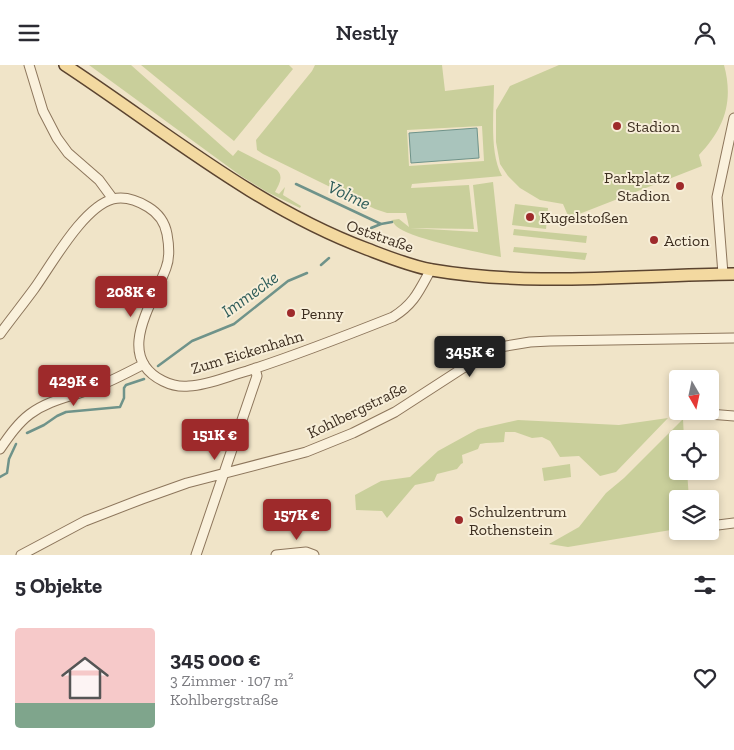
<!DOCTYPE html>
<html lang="de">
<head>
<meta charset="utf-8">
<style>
  body { margin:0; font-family:"Zilla Slab",serif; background:#f2f2f3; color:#2b2b33; height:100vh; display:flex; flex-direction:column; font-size:19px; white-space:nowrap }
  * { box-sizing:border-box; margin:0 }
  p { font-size:16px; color:#7c7c81 }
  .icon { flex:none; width:28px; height:28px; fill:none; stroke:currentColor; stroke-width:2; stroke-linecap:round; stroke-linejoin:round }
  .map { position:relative; height:490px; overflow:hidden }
  .details { display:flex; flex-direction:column; background:#fff; flex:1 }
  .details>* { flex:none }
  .needle { width:32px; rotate:171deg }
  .buttons { position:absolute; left:669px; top:305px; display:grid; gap:10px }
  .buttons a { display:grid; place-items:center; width:50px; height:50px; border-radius:5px; background:#fff; box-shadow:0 2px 8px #0003; font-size:25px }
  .price { position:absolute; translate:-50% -42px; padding:0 11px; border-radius:5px; background:#9e2a2b; color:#fff; font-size:16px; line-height:32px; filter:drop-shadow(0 1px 2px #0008) }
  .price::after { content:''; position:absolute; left:50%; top:30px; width:15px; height:11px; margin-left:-8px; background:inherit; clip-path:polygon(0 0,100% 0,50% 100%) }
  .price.current { background:#222; color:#fff }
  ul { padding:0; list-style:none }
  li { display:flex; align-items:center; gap:15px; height:125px; padding:0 15px }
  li+li { border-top:1px solid #e1e1e2 }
  li span { display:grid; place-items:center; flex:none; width:140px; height:100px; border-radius:5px; color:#555 }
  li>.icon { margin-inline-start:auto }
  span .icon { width:60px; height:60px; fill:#fffc; stroke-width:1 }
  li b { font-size:21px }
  h2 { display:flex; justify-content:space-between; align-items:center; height:60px; padding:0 15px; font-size:21px }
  header { display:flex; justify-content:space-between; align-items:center; height:65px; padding:0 15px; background:#fff; font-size:22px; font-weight:600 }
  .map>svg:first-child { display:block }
  .green { fill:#c9cf9b; fill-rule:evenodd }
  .water { fill:#a9c4bc; stroke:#6f938a }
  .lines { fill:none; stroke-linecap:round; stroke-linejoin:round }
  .stream { stroke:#6f938a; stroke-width:2.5 }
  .minor-casing { stroke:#8d765c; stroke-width:11 }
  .major-casing { stroke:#5b4430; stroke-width:14 }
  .minor { stroke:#faf1dc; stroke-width:9 }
  .major { stroke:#f3d9a0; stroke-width:11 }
  .poi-dot { fill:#9e2a2b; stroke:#f7eed8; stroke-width:2 }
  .labels { text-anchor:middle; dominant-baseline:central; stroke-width:4; stroke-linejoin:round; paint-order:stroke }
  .poi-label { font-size:16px; fill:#3d2e20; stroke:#f7eed8; text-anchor:start }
  .street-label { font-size:16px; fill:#3d2e20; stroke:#f7eed8 }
  .water-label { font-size:18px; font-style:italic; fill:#2f5d5a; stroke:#f7eed8 }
</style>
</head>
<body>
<header><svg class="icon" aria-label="menu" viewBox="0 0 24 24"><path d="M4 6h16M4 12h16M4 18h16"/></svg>Nestly<svg class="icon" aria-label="person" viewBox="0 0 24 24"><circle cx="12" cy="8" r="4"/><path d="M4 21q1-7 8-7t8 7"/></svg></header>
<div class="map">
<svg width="734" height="490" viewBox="0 0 734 490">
  <rect width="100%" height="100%" fill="#f0e4c8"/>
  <path class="green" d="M89,0h42l102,91 5,-6 39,20c7,7 2,14 -2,22l4,2 6,-7 -2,8 18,11 -1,2 -33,-16 -26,-16z
    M141,0h148l4,4 -59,72z
    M315,0h127l3,26 49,-6c0,27 -5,67 8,91l-90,8 -1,4 58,-3 5,44 -64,-1 68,4 -5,-47 20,-3 8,75c-20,-4 -93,-19 -105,-31 -2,-2 -3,-4 -4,-6l7,-1 10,8 -3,-14h-19l-12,-4 -112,-55 -6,-4 -1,-10 56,-69zM482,61l2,35 -75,5 -2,-36z
    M559,0h165c10,37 0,64 -25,90l3,11 -133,52 -6,-14 -23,-4 -20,-12 -12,-12 -8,-12 -4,-22v-32l14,-24z
    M515,139l33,4 -2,21 -34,-4z
    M514,164l73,7 -1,7 -73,-8z
    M514,182l73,6 -2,7 -72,-8z
    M668,353l-52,54 -16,4 -21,-20 -19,1 -10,-16 -8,-4 -10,1 -17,-6h-10l-1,10c-8,1 -16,0 -24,2l-2,5 -16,6 1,8 -2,1 -4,5 -20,5 -3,7 -19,4 -28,33 -5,-7 -26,-1 -1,-15 26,-14 29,-4 28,-26 40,-22 40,-9 101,5z
    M683,354l1,20h-6v32h9l2,28h-11l-1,30 -109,18 -19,-3 30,-17 27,-34 18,-15z
    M570,399l1,13 -27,4 -2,-13z"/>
  <path class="water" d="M477,63l2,30 -68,5 -2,-30z"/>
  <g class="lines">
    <path class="stream" d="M296,119l85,40 11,-2
      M371,163l10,-4
      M321,200l8,-7
      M158,301l34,-25 42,-17 54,-43 19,-8
      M27,368l17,-8 13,-9 9,-4 54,-5 4,-9v-10l2,-3 18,-6
      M0,412l7,-4 2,-14 7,-15"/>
    <g class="minor-casing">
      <path id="minor" d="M29,0l14,46 14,27 11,15 31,27 14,19
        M723,209l-6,-77 17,-79
        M0,269c11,-15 23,-30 34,-45 18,-25 49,-82 79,-90 12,-3 25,2 35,8 10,6 17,16 19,27 2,11 3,24 -1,34 -12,34 -53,88 -3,113 8,4 17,6 26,5 20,-1 39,-10 58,-15 50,-16 98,-35 146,-54 21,-13 26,-26 38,-48
        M704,346l5,3 25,2
        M0,384c9,-13 18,-26 30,-35 19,-14 40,-17 61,-25 19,-7 36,-16 53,-25
        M710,461l24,-3
        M21,490l64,-34 57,-22 45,-16 119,-31 47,-19 42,-21 68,-44 37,-21 30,-5 20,-1 184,-3
        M196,490l61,-179 -2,-8
        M276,490l30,-3 8,3"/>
    </g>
    <g class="major-casing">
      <path id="major" d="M65,0c99,65 190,142 302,184 21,8 43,17 65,21 100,17 202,5 302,4"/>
    </g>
    <use href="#minor" class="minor"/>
    <use href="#major" class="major"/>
  </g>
  <g class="poi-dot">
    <circle cx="617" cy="61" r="5"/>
    <circle cx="680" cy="121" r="5"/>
    <circle cx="530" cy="152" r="5"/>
    <circle cx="654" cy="175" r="5"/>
    <circle cx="291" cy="248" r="5"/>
    <circle cx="459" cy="455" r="5"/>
  </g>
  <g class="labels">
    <g class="poi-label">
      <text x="627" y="61">Stadion</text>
      <text x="670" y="112" text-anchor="end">Parkplatz<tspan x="670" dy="18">Stadion</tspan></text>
      <text x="540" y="152">Kugelstoßen</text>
      <text x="664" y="175">Action</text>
      <text x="301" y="248">Penny</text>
      <text x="469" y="446">Schulzentrum<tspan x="469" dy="18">Rothenstein</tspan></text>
    </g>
    <g class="street-label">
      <text transform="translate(380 171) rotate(19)">Oststraße</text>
      <text transform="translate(247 287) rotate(-17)">Zum Eickenhahn</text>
      <text transform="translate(357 345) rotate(-26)">Kohlbergstraße</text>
    </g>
    <g class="water-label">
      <text transform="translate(349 130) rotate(25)">Volme</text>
      <text transform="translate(250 229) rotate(-36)">Immecke</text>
    </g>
  </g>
</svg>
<div class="buttons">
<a><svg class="needle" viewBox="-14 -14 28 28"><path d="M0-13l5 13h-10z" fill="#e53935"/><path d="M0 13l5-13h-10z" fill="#7c7c81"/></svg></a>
<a><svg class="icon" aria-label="locate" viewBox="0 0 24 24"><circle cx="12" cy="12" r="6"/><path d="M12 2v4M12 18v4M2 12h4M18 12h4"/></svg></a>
<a><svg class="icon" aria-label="layers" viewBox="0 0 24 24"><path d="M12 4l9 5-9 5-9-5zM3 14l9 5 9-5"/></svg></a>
</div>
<b class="price" style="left:131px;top:253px">208K €</b>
<b class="price current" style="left:470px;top:313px">345K €</b>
<b class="price" style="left:74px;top:342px">429K €</b>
<b class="price" style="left:215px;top:396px">151K €</b>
<b class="price" style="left:297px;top:476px">157K €</b>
</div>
<section class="details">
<h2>5 Objekte<svg class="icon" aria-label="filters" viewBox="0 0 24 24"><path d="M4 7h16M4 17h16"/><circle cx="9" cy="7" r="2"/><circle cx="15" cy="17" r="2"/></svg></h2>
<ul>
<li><span style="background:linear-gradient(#f6c9c9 75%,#7fa58c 0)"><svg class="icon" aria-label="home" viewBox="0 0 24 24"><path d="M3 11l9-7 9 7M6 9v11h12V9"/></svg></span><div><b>345 000 €</b><p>3 Zimmer · 107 m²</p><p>Kohlbergstraße</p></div><svg class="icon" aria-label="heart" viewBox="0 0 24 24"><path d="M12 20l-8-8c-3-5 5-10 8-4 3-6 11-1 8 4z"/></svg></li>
</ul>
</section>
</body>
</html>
